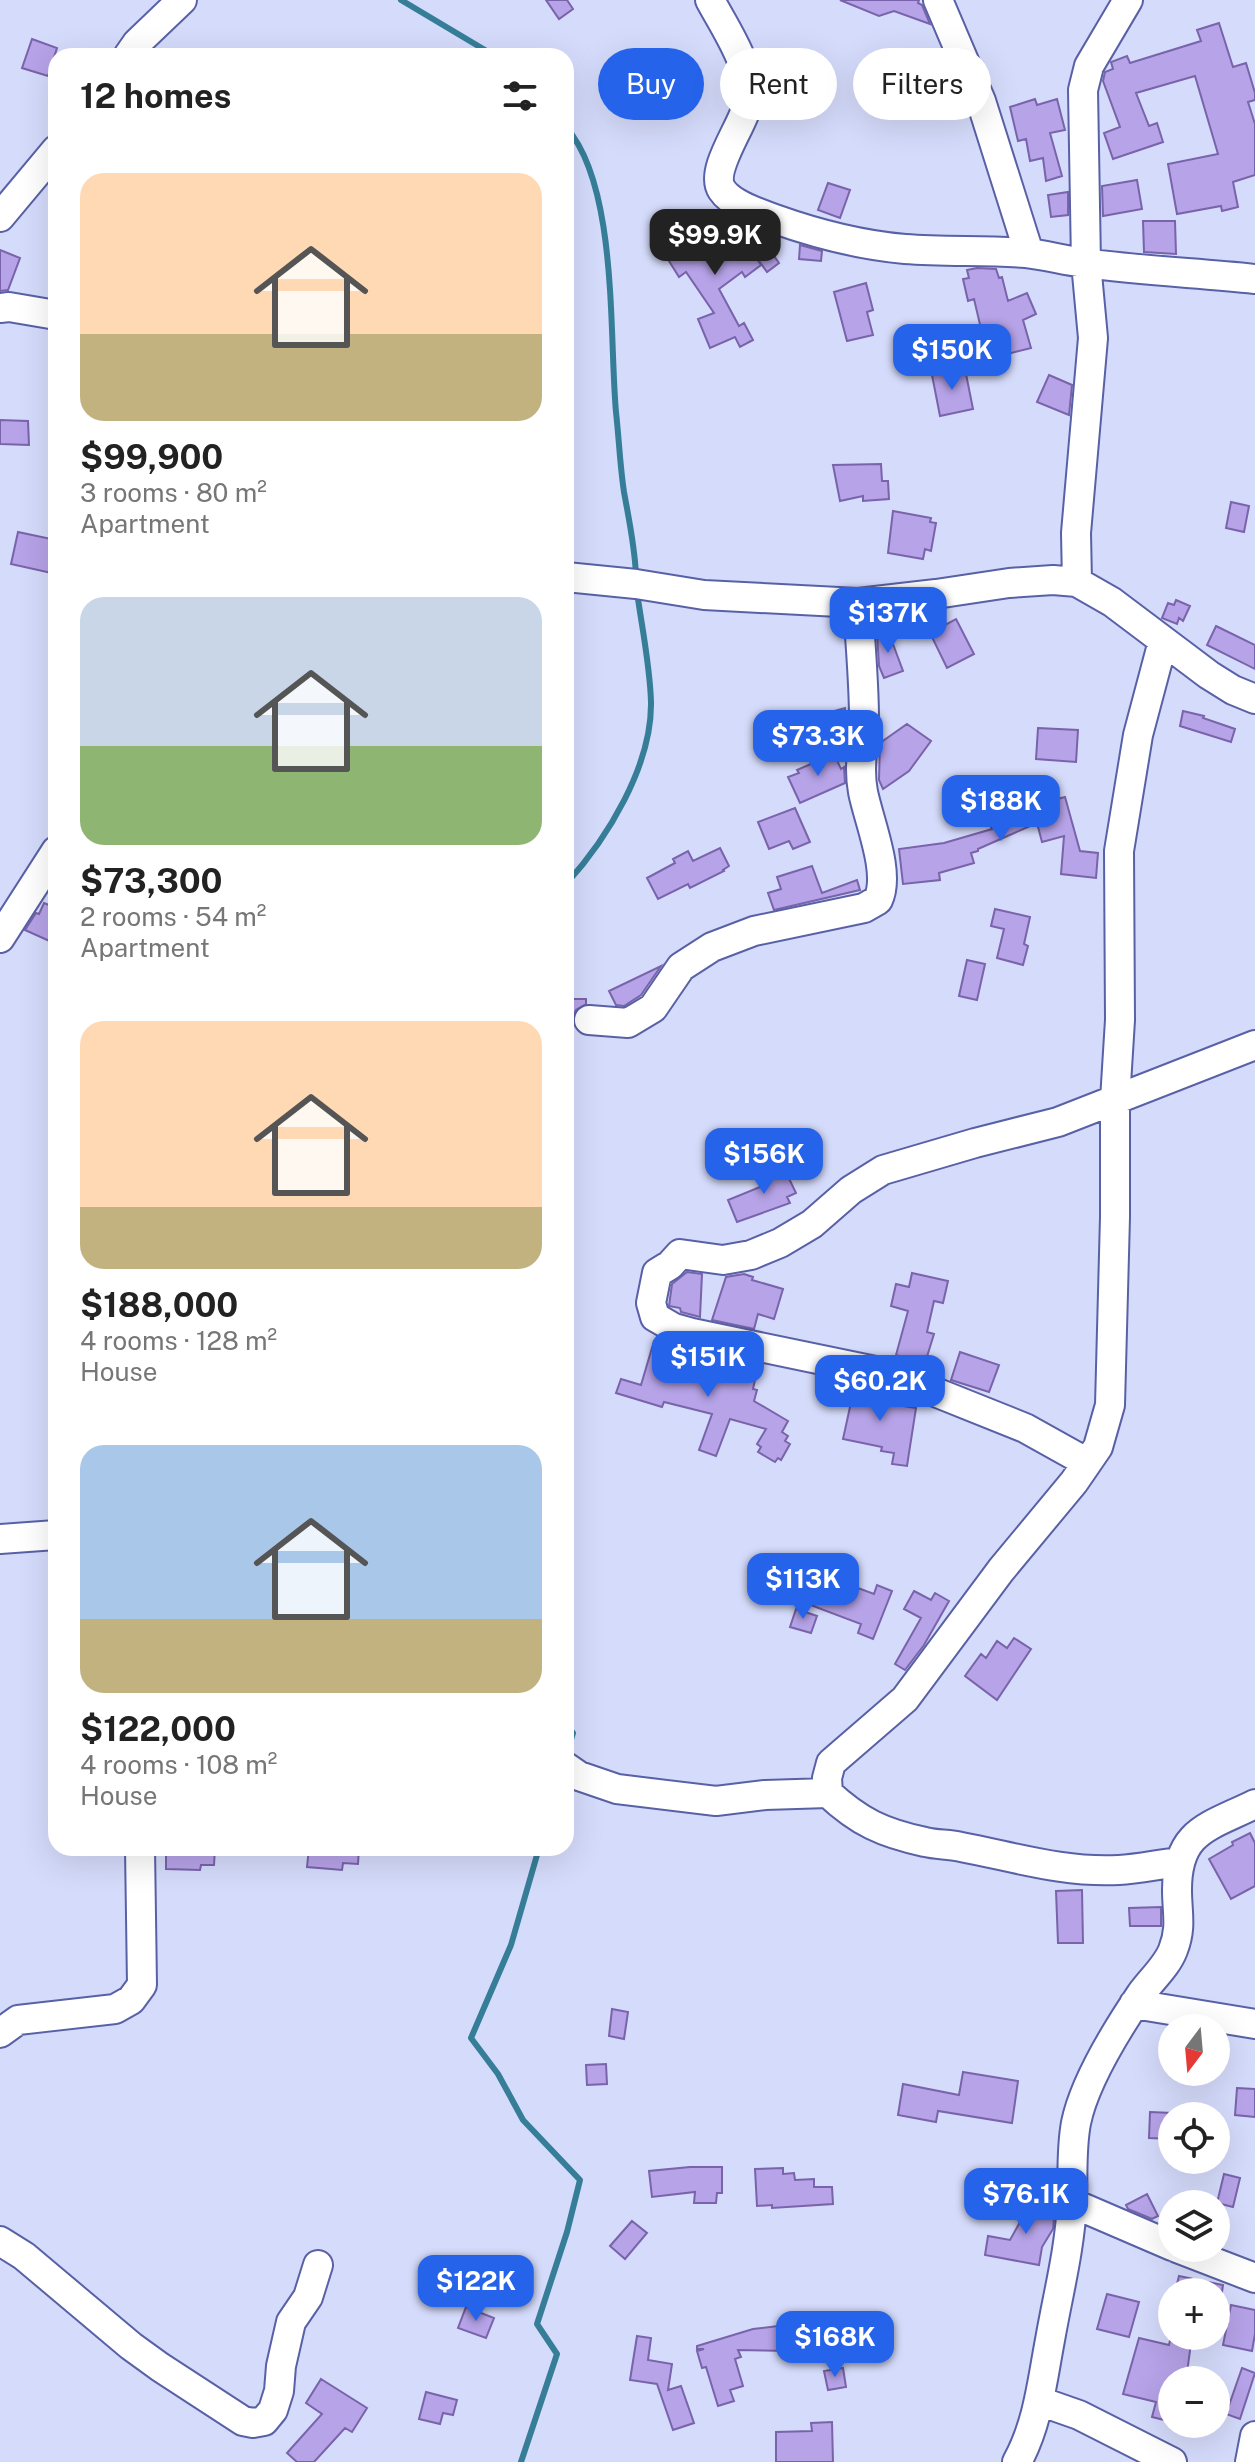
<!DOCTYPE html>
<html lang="en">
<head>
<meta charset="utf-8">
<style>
  body { margin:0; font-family:"Public Sans",sans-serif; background:#f6f6f6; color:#222; height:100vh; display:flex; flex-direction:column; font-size:30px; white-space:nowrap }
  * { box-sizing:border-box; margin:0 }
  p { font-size:26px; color:#767676 }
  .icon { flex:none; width:44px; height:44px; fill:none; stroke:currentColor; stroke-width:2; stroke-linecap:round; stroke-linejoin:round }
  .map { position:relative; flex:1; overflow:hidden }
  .sheet { position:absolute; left:48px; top:48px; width:526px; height:1808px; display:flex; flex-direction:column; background:#fff; border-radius:24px; box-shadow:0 8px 32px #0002 }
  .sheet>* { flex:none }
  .top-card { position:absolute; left:598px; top:48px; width:536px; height:72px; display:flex; gap:16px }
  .needle { width:52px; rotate:196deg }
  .controls { position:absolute; left:1158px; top:2014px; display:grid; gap:16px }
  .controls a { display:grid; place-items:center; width:72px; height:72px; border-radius:50%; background:#fff; box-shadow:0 8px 32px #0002; font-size:40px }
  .price { position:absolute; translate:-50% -68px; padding:0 18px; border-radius:16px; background:#2563eb; color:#fff; font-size:26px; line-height:52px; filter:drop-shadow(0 2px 4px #0008) }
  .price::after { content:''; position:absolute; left:50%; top:48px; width:24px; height:18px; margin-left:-12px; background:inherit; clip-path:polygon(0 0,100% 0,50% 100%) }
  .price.on { background:#222; color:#fff }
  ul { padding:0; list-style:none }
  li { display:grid; align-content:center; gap:16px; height:424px; padding:0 32px }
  li span { display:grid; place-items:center; height:248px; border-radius:24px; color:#555 }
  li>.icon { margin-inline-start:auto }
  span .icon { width:144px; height:144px; fill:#fffc; stroke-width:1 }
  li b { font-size:34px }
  h2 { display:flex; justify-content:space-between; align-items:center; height:96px; padding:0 32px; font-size:34px }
  .chip { padding:0 28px; border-radius:36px; background:#fff; box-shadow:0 8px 32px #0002; font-size:28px; line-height:72px }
  .chip.on { background:#2563eb; color:#fff }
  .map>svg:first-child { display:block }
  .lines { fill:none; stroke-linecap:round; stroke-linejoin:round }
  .stream { stroke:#367e98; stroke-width:6 }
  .building { fill:#b6a3e8; stroke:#7963aa; stroke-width:2 }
  .minor-casing { stroke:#5961a6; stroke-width:32 }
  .minor { stroke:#fff; stroke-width:28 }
</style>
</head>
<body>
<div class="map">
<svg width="1255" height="2462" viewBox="0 0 1255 2462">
  <rect width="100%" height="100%" fill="#d5dbfb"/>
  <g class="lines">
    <path class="stream" d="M401,0l94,56
      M566,127c52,59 43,208 50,285 3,27 4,54 8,80 5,28 11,55 12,84
      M566,884c41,-45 86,-118 85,-182 -1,-36 -9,-74 -14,-110
      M566,1228l4,17 -4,13
      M566,1724l7,9 -7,23
      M521,2462l36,-108 -20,-30 30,-92 13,-52 -57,-60 -25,-46 -27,-36 40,-93 28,-97"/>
  </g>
  <path class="building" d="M546,0h21l6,9 -14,10z
    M840,0h79l-1,3 4,2 8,19 -36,-13 -15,5z
    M1219,23l14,44 13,-4 9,30v7l-7,2 7,22v51l-22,7 5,25 -16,4 -1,-5 -44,8 -9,-50 50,-10 -23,-78 -59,17 13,33 8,-3 6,19 -50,17 -9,-26 16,-6 -17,-46 2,-9 8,-3 -2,-7 16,-6 3,7 71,-22 -4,-11z
    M32,39l25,9 -9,28 -26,-8z
    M1035,99l2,6 20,-6 8,31 -15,3 12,43 -16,5 -3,-23 -13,3 -4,-22 -8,2 -8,-34z
    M1137,180l5,29 -39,7 -1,-30z
    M828,183l22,7 -10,28 -22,-8z
    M1068,192v23l-17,2 -3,-22z
    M1143,221h32l1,33 -32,-2z
    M684,224l16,17 22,-17 13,17 6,-5 20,29 -16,12 -3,-5 -23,17 20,37 5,-3 9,17 -13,7 -5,-10 -25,11 -12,-29 16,-6 -28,-41 -7,5 -10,-16 13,-9 -13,-14z
    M800,245l22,6 -1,10 -22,-2z
    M769,249l10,14 -12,9 -10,-14z
    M0,250l20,8 -12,32 -8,1z
    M977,268l19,1 3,9 3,-1 6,24 19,-8 9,21 -13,6 8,28 -47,12 -7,-26 5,-1 -8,-34 -6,2 -5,-22 6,-1 -2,-8z
    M866,283l7,27 -6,2 6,23 -26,6 -13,-49z
    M965,369l8,40 -33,7 -8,-41z
    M1049,375l23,10 -3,30 -32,-13z
    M0,420l28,1 1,24 -29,-1z
    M881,464l1,17h6l1,18 -26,2v-5l-23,5 -7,-36z
    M1231,502l18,4 -5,26 -18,-4z
    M893,511l38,7 -1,4 6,1 -5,28 -6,-2 -2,10 -35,-6z
    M18,532l38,8v34l-45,-10z
    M1176,600l14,6 -7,15 -4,-3 -2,6 -15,-6 6,-15 6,2z
    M956,619l18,35 -27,14 -17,-35z
    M1216,626l39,19v24l-48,-24z
    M887,628l16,43 -19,7 -5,-12 -2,-34z
    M845,708l1,24 -17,6 -6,-18 10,-3 -2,-5z
    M1183,711l21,5 -1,2 32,11 -4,13 -51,-16z
    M907,724l24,17 -22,30 -26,18 -4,-9 1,-37z
    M1038,728l40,2 -2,32 -40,-3z
    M834,754l7,15 3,-2 1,16 -45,20 -12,-26 11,-4 -2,-3z
    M1065,797l15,54 18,2 -2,25 -35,-4 3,-38 -22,6 -5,-19 -59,26v2l-7,2 3,10 -35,10 1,7 -37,4 -4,-35 45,-6 48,-14 -10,-22 16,-7 6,13z
    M795,808l15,34 -17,7 -4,-8 -20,8 -11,-27z
    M720,848l9,18 -6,4 1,1 -34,17 -2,-4 -30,15 -11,-21 28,-15 -2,-4 15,-8 5,10z
    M812,866l10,27 35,-13 3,10 -86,20 -6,-17 13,-4 -4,-12z
    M44,903l12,5v36l-31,-14 11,-17 3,1z
    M995,909l35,8 -6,27 4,2 -5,19 -26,-7 7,-29 -13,-3z
    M967,960l18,4 -8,36 -18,-4z
    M661,966l-20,29 -17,11 -8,-1 -7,-14z
    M569,999h17v5l-10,6 -3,6h-5z
    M782,1164l14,29 -9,4 3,6 -53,19 -9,-22 42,-17 -5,-11z
    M687,1272l15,2 -2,43 -19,-5 -1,-4 -11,-2 3,-22z
    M912,1273l36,8 -5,22 -9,-2 -7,31 7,2 -9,29 -29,-8 12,-44 -17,-5 5,-22 13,3z
    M744,1274l9,3 -1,3 31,9 -9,30 -16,-5 -4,15 -42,-9 14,-43z
    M654,1341l24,7 -3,11 80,21 -2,9 4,1 -3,11 34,20 -6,11 6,4 -3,5 5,3 -9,16 -3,-2 -3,4 -17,-10 3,-5 -4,-3 9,-15 -36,-10 -14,37 -17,-6 13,-36 -48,-12 -2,5 -46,-14 5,-14 20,6z
    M960,1352l39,13 -10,27 -38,-12z
    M855,1384l31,8 -2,11 32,5 -9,58 -15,-2 2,-11 -13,-2 1,-4 -39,-8z
    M835,1585l13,5 2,-5 24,9 3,-9 15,6 -19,48 -15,-6 3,-9 -48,-18 6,-16 12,5z
    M914,1591l17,9 4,-7 14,8 -25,44 -19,25 -10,-6 26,-46 -17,-9z
    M796,1609l21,7 -6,17 -21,-6z
    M1014,1638l17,11 -34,51 -32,-24 16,-22 5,4 11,-17 10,7z
    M1250,1833l5,10v43l-24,13 -22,-40 24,-14 -1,-3z
    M172,1848h43l-1,17h-13l-1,5 -34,-1v-15h6z
    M309,1848h50l-1,16 -15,-1 -1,7 -35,-3z
    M1082,1890l1,53h-25l-2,-52z
    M1161,1907v19h-31l-1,-18z
    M612,2009l16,3 -4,27 -15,-3z
    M606,2064l1,20 -20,1 -1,-20z
    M963,2072l55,9 -6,42 -74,-12 -2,11 -38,-7 5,-31 56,11z
    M1237,2088l18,1v28l-20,-2z
    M1150,2112l22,1v26l-23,-1z
    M690,2167h32v26h-5l-1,10h-22l1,-11 -43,5 -3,-26z
    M783,2168v6l11,-1 1,7 19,-1v8h18l1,17 -61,4v-3l-15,1 -2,-37z
    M1224,2174l16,4 -7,29 -16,-4z
    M1147,2194l11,22 -6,3 -24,-10 -2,-4z
    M1034,2197l21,11 -2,21 -11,18 -3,18 -54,-10 3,-19 22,4z
    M632,2221l15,12 -22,26 -15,-13z
    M1179,2276l44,9 -1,7h-47z
    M1107,2294l32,8 -10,35 -32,-8z
    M1231,2305l24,5v24l-3,17 -29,-6z
    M466,2307l28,11 -8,20 -28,-10z
    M786,2325l5,26 -53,-1 3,7 -6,2 8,27 -13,4 4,11 -16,5 -12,-39 -4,1 -5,-17 7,-2h-7v-3l56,-17z
    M637,2336l14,2 -3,22 24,4 -4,26 13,-4 13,37 -21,7 -16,-46 -27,-4z
    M1171,2336h21l-6,44h-14v42l-20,-5 4,-15 -33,-8 16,-56 30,7z
    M843,2368l3,19 -18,3 -4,-19z
    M1242,2368l13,5 -15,46 -14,-5z
    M321,2379l46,29 -15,24 -7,-4 -31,34h-17l-10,-9 35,-39 -16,-11z
    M426,2392l31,8 -4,15 -10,-2 -3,11 -21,-5z
    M832,2422l1,40h-57v-30l36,-1 -1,-8z"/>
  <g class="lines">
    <g class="minor-casing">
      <path id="minor" d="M710,0c16,30 46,72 37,106 -5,21 -38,65 -25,84 10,15 37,23 53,29 42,15 85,26 130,30 40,3 81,1 121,4 20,2 40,8 60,10 56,8 113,10 169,16
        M938,0l43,101 48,152
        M128,56l9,-13 45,-43
        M0,217l56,-67
        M0,308l9,-1 47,8
        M566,577l70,7 68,11 154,8 78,-9 73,-11 44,-3 24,2 35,20 97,73 24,15 22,9
        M1077,582l-1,-49 17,-195 -7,-75 -3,-173 6,-24 39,-66
        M1163,641l-25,94 -19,116 1,169 -5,80v117l-5,188 -12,42 -24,35 -73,88 -96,129 -74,64 -4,15 1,15c31,29 55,40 97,49 12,3 24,2 36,5 53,10 103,26 158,23 20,-1 41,-6 61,-8
        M0,938l56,-87
        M589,1020l39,3 25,-15 28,-41 31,-20 42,-16 110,-23 14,-8c13,-27 -9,-78 -15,-108 -5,-27 1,-46 1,-73 0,-38 -4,-77 -6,-116
        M1086,1462l-61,-34 -105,-42 -40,-14 -188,-39 -18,-5 -19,-11 -4,-14 6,-30 13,-8 10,-11 43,6 28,-5 29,-12 32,-19 39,-34 32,-20 92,-27 83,-21 197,-77
        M0,1539l56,-4
        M566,1767l13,9 38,13 99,12 49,-6 63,-2
        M1134,2004l121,20
        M0,2033l18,-13 97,-11 16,-9 11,-15 -2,-137
        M1072,2203l100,43
        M0,2241l24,15 107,90 29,21 83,54 10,2 11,-2 9,-11 6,-19 2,-25 10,-44 17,-25 10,-32
        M1177,2248l78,30
        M1039,2401l40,14 93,47
        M1017,2462c21,-38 25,-80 33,-122 8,-46 20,-91 22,-138 1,-26 -1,-53 4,-79 8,-40 42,-95 65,-129 10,-14 26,-28 32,-44 9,-23 4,-37 4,-60 0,-60 32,-63 78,-86
        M1250,2462l5,-26"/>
    </g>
    <use href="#minor" class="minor"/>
  </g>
</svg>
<div class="controls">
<a><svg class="needle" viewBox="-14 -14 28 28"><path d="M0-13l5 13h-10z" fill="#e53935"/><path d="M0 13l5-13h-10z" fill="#767676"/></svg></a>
<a><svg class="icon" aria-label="locate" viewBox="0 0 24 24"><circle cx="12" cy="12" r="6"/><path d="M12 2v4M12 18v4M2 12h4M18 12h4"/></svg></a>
<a><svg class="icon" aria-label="layers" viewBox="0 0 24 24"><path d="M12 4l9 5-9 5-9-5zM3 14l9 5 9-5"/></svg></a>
<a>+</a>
<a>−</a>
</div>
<b class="price on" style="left:715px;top:277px">$99.9K</b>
<b class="price" style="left:952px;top:392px">$150K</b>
<b class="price" style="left:888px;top:655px">$137K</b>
<b class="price" style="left:818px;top:778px">$73.3K</b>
<b class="price" style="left:1001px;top:843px">$188K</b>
<b class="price" style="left:764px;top:1196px">$156K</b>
<b class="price" style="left:708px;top:1399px">$151K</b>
<b class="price" style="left:880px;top:1423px">$60.2K</b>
<b class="price" style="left:803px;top:1621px">$113K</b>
<b class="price" style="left:1026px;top:2236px">$76.1K</b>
<b class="price" style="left:476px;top:2323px">$122K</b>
<b class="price" style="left:835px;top:2379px">$168K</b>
<div class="top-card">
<a class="chip on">Buy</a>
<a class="chip">Rent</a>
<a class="chip">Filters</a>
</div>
<section class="sheet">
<h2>12 homes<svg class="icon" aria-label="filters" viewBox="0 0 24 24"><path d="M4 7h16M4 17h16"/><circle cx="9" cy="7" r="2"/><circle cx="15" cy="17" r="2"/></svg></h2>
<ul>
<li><span style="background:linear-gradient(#ffd9b3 65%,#c2b280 0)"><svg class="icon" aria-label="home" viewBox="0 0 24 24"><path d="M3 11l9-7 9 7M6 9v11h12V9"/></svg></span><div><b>$99,900</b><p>3 rooms · 80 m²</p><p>Apartment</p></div></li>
<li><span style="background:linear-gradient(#c9d6e8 60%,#8fb573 0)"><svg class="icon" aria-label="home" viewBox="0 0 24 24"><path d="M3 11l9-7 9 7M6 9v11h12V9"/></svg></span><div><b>$73,300</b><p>2 rooms · 54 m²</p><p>Apartment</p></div></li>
<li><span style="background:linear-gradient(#ffd9b3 75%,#c2b280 0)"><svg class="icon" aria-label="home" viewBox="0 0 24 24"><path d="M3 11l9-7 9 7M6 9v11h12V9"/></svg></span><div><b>$188,000</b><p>4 rooms · 128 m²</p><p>House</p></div></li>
<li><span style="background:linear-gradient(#a9c7e8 70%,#c2b280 0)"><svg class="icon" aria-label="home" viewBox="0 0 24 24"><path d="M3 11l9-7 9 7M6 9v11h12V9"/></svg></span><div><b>$122,000</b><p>4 rooms · 108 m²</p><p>House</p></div></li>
</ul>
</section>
</div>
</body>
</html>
